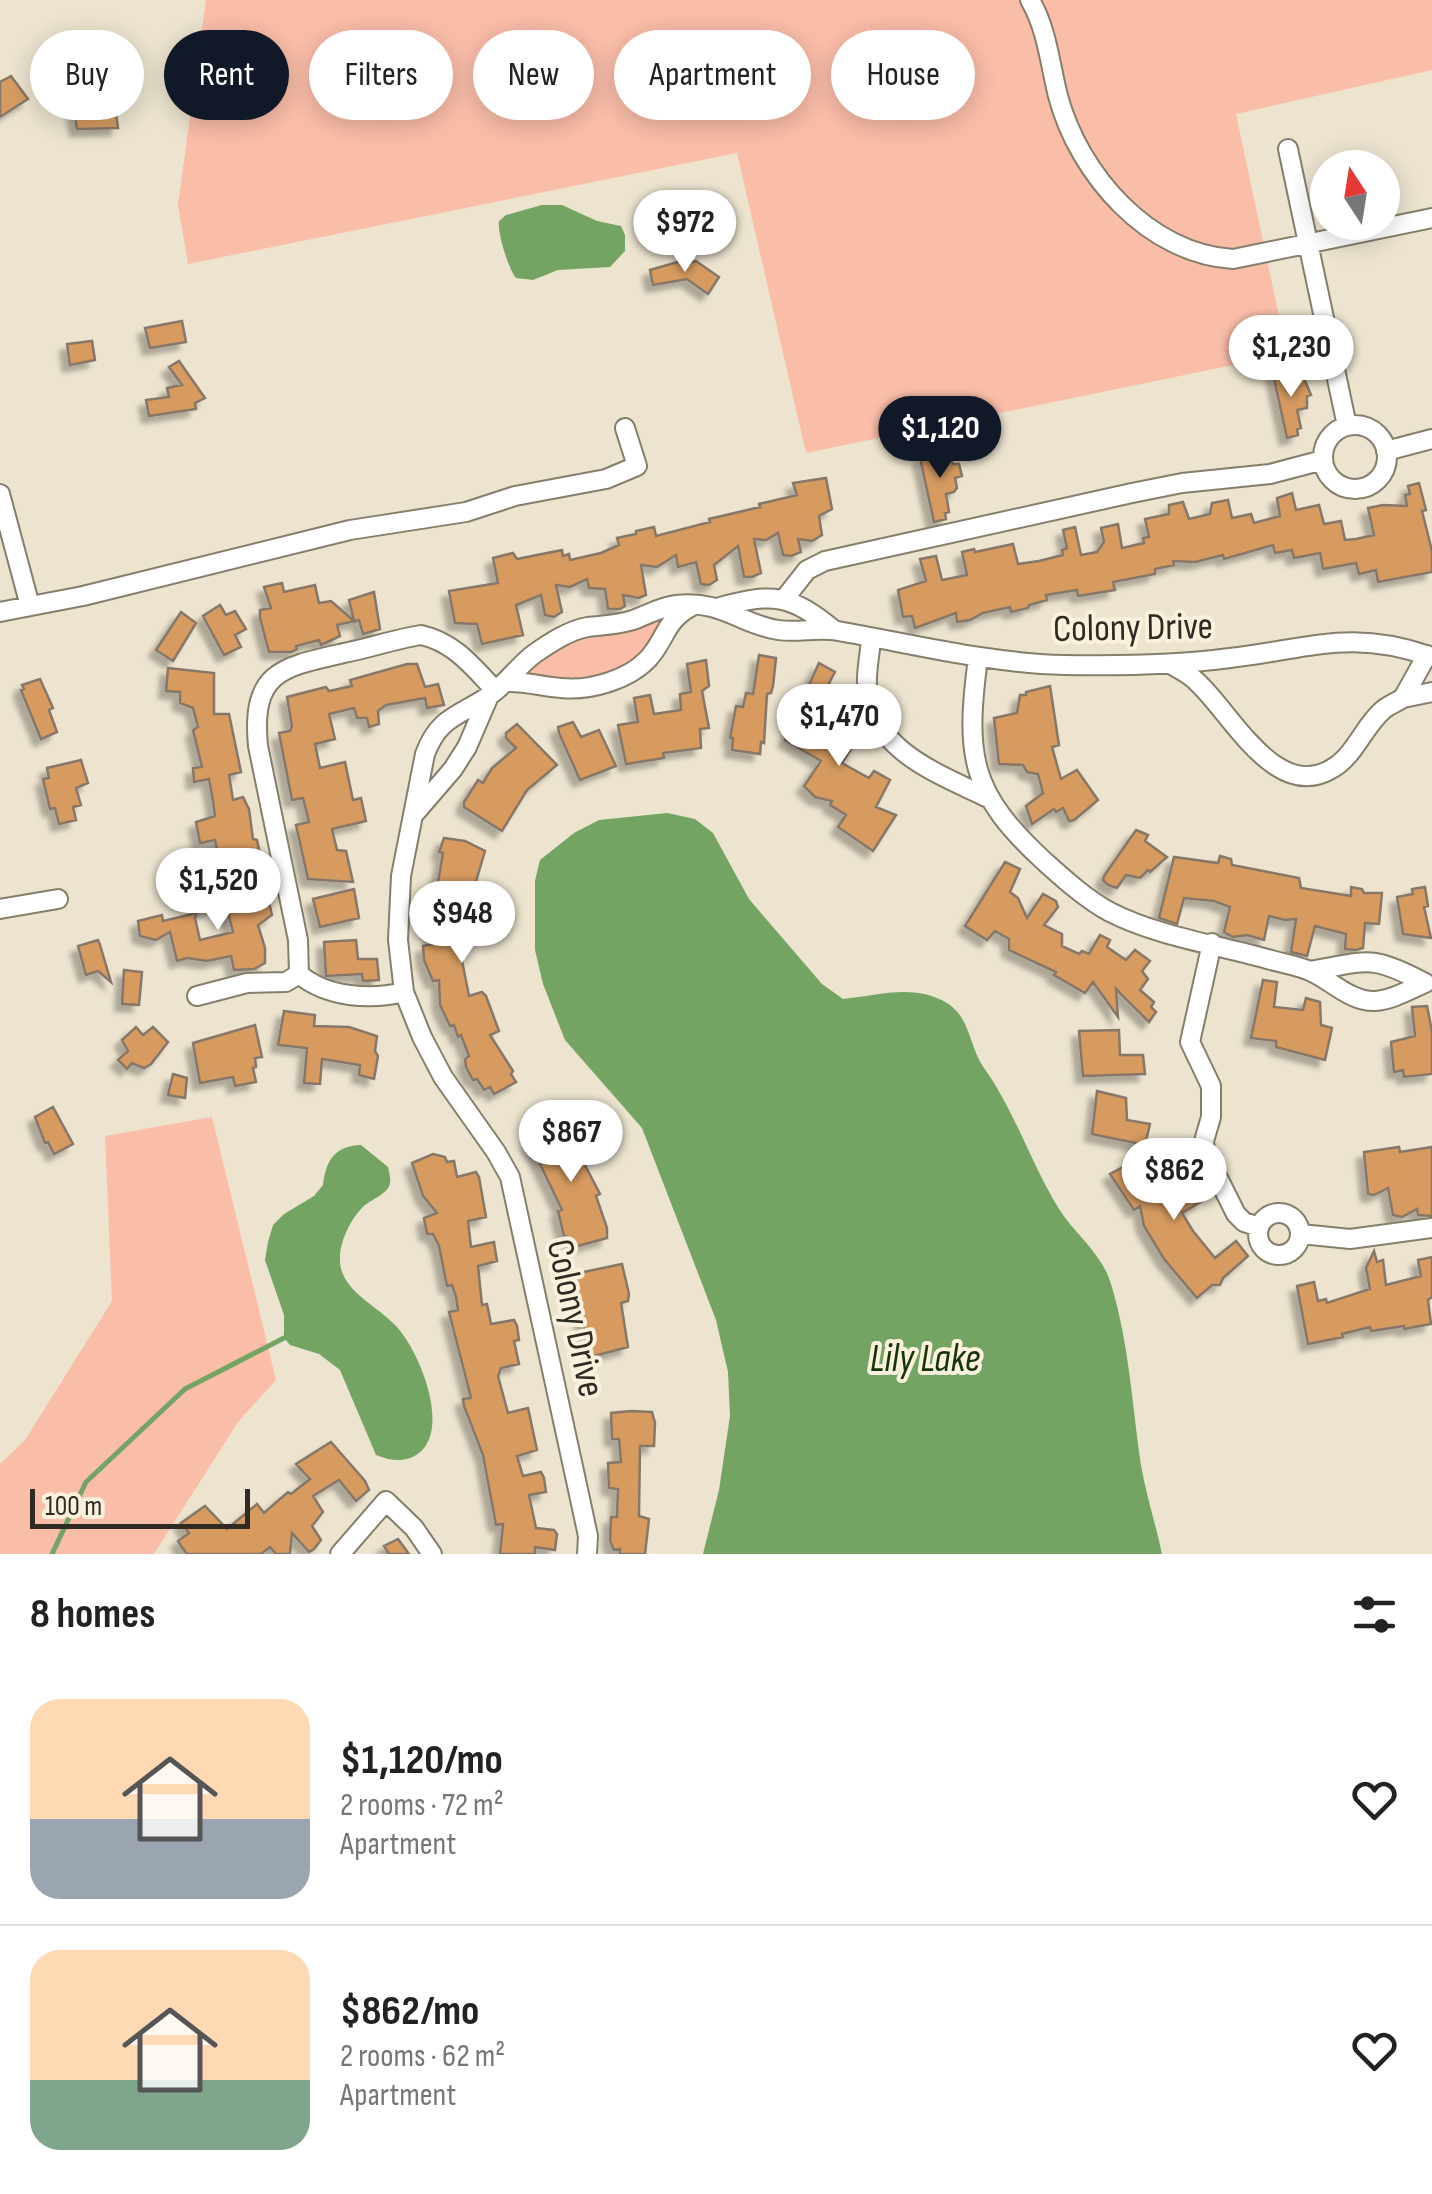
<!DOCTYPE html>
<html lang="en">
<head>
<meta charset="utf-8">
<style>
  body { margin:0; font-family:"Sofia Sans Condensed",sans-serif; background:#f6f6f6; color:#222; height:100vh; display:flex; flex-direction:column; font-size:38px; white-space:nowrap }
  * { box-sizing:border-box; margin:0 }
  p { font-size:32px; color:#767676 }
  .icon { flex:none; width:55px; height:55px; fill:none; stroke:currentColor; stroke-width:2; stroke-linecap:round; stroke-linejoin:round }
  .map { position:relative; height:1554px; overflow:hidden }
  .panel { display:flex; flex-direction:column; background:#fff; flex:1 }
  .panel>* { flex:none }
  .guide { position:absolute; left:30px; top:30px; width:1372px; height:90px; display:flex; gap:20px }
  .needle { width:65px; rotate:348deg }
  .buttons { position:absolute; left:1310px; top:150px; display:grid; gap:20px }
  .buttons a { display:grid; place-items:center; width:90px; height:90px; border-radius:50%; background:#fff; box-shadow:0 5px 25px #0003; font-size:50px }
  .scale { position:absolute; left:30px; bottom:25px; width:220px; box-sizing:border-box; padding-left:10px; border:5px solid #2e2b23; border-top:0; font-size:28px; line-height:35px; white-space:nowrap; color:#2e2b23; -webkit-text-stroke:8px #faf1dc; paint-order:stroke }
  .price { position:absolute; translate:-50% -85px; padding:0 22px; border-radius:35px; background:#fff; color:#222; font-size:32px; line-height:65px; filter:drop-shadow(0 2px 5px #0008) }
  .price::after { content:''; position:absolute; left:50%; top:60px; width:30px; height:22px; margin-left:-15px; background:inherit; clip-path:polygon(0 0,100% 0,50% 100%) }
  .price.current { background:#111827; color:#fff }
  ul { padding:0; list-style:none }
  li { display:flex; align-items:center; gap:30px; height:250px; padding:0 30px }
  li+li { border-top:2px solid #e0e0e0 }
  li span { display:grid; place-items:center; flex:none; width:280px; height:200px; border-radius:30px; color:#555 }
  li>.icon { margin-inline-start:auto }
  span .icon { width:120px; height:120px; fill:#fffc; stroke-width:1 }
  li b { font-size:42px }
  h2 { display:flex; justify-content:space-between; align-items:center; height:120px; padding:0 30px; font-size:42px }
  .tag { padding:0 35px; border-radius:45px; background:#fff; box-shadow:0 5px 25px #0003; font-size:35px; line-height:90px }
  .tag.current { background:#111827; color:#fff }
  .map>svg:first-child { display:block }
  .green { fill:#fabda8 }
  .water { fill:#74a463 }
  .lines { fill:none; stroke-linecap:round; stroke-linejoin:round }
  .stream { stroke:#74a463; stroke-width:5 }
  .building { fill:#d79b60; stroke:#877768; stroke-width:2.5; filter:url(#shadow) }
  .minor-casing { stroke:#857e6b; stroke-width:22 }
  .minor { stroke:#fff; stroke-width:18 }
  .labels { text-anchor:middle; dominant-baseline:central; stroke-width:8; stroke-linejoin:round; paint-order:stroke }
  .street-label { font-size:38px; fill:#2e2b23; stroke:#faf1dc }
  .water-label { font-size:40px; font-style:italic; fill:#163507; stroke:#faf1dc }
</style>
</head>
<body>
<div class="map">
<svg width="1432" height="1554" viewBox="0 0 1432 1554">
  <defs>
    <filter id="shadow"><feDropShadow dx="-7" dy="7" stdDeviation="2.5" flood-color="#0004"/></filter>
  </defs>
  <rect width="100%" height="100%" fill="#ece4cf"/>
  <path class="green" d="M206,0h1226v70l-196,44 51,240 -481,99 -69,-300 -549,111 -10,-59z
    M666,616l-32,48 -53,20 -54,-7 -3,-5 40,-31z
    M212,1117l64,263 -38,42 -84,132h-154v-90l25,-24 87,-139 -7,-165z"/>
  <path class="water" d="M542,205h20l35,16 24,5 4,9v16l-15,16 -52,3 -25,10 -17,-2c-7,-8 -19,-45 -17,-57l7,-6z
    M667,813l28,6 18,14 36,66 73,85 21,15c36,-3 69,-16 104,4 24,15 22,44 37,65 31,43 47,96 75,141 16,25 44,46 52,75 18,59 21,120 30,181 5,30 15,60 21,89h-459l16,-64 11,-74 -2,-44 -12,-52 -74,-192 -77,-88 -22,-56 -8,-34v-69l5,-21 34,-27 25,-13z
    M361,1145l27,22c1,5 3,11 2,16 -2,12 -20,16 -28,25 -11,11 -22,33 -22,49 -2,33 37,48 56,69 23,24 55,102 23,127 -13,10 -28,8 -43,2l-36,-85 -21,-16 -29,-9 -6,-7v-23l-19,-55 3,-18 5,-17 11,-11 30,-18 9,-11c3,-24 11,-39 38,-40z"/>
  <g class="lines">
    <path class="stream" d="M52,1554l34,-72 99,-93 99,-51"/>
  </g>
  <path class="building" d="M11,76l17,23 -28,18v-35z
    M112,82l6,46 -41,1 -7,-44z
    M681,261l1,4 14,-4 23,16 -11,17 -21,-15 -34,6 -3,-15z
    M182,321l4,21 -36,6 -5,-20z
    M92,341l3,19 -25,5 -3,-21z
    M179,361l26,37 -10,5 1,6 -47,7 -3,-16 23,-3 -2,-9 15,-3 -13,-18z
    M1285,372l1,5 16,-3 9,21 -4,1v12l-10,2 4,18 -4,1 1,6 -11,3 -14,-64z
    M946,448l7,16h6l3,12 -7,2 2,10 -3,4 -8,2 3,18 -4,1 1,6 -12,3 -14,-64z
    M826,478l6,31 -13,7 3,19 -10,6 -14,-2 3,13 -10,4 -8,-1 -5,-22 -12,7 -12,-1 7,34 -9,4h-8l-6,-31 -24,19 3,15 -8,5 -8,-1 -5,-22 -18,5 -2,-12 -19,12 -16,-2 5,30 -7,3 -16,-3 2,11 -5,3h-12l-3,-20 -16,-1 -2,-9 -17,8 -14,-2 6,27 -8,5 -9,-2 -4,-20 -25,10 7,30 -41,9 -5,-20 -22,-1 -6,-32 49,-8 -5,-25 20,-5 4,6 45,-9 1,6 6,-2 1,6 31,-7 18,-8 -2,-7 19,-4v-3l18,-4 2,9 54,-14 -1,-3 51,-12 -1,-3 38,-9 -4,-12z
    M1419,483l7,27 -4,1 10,40v21l-54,10 -2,-12 -17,4 -3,-11 -33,6 -3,-16 -26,5 -2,-8 -17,3 -2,-8 -49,14 -1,-4 -28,7 -22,-1 1,4 -19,4v5l-42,8 2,8 -37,6 -1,-6 -31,5 1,5 -18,5 -1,3 -17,4 -1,-5 -27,6 -13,7 -13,2 -1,-9 -41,15 -3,-12 -9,1 -5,-27 28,-9 -6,-22 16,-3 6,24 25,-5 -5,-23 12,-3 1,3 38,-8 5,20 21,-3 24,-6 -1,-5 5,-2 -4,-18 12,-3 6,28 16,-3 7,-10 -3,-14 17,-4 4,24 22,-5 -1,-5 6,-1 -4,-18 24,-5v-9l14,-3 6,17 21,-5 2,-11 16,-3 4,18 19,-4 3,9 26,-7 -3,-18 15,-5 4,17 23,-5 5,19 17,-3 4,19 11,-1 18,-4 -6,-27 15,-3 24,1 -2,-11 5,-1 -2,-8z
    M282,583l2,9 31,-7 4,18 12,-2 23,20 -5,-21 25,-8 6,37 -17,5 -4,-14 -22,5 3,11 -19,9 -2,-5 -23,6 1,3 -6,3h-22l-9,-34v-8l11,-2 -7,-21z
    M220,605l6,10 9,-4 11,18 -11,6 6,12 -17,8 -21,-39z
    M181,612l15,11 -23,38 -17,-11z
    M759,655l17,3 -3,28 -2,7 -4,1 -3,49 -3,-1 -1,12 -28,-4 1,-12h-3l6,-32 7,1 3,-14 7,1z
    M706,660l3,26 -7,5 7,37 -9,1 1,19 -38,5 1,5 -38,6 -8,-39 20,-3 -4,-24 16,-3 4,19 27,-4 -1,-16 11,-2 -4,-28z
    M819,663l16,9 -15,28 7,3 -2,5 5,2 -4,20 25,19 -9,14 27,15 5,-7 16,9 -14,27 20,8 -23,36 -35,-24 8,-12 -16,-10 2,-4 -17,-4 -11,-11 17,-25 -36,-21 25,-51 -2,-2z
    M407,664h10l8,23 13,-3 6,21 -17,3 -2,-10 -39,7 -8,6 1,13 -10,3 -2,-9h-10l-3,-10 -25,6 6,25 -20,5 5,24 25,-6 8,38 8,-2 5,23 -34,8 5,21 9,1 7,31 -45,-3 -12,-54 13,-3 -6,-24 -11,2 -13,-67 11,-2 2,-5 -5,-29 39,-10 3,4 23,-5 -2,-6z
    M168,668l46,5v41h15l12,58 -12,3 4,25 10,-3 6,12 4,30 4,1 4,19 -5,1 -3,7 -31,7 -7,-34 -15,3 -4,-21 19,-6 -2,-15 -4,-22 -15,3 -1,-14 9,-1 -9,-37 5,-3 -5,-19 -13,-5v-11l-14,-1z
    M40,679l13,29 -4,2 8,22 -16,7 -20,-49 3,-1 -2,-4z
    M1050,686l9,59 -7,2 9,32 16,-9 21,30 -24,20 -5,1 -6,-13 -7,4 -2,-3 -22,15 -6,-18 17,-13 -5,-19 -11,-2 -4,-7 -24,-1 -5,-46 23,-5 3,-18h6v-3z
    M573,722l8,15 18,-7 17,36 -36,14 -21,-47 -1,-6z
    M517,724l40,41 -30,25 -25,41 -38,-24v-5l14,-22 5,3 9,-15 24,-20 -10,-10v-5z
    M81,760l7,23 -12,5 5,17 -8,2 3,13 -17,4 -4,-16 -5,1 -7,-30 6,-1 -2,-10z
    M1136,830l12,5 -3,6 22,16 -17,15 -2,-2 -8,8 -14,-3 -9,13 -9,-3 -5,-5 1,-4z
    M444,838l21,3 20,10 -11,37 -13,-5 5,42h-11l14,71 13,-4 4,4 13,35 -9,4 23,36 -2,3 5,8 -22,12 -4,-7 -6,3 -7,-11 -4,1 -7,-13 -1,-8 4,-3 -8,-21 -3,2 -4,-12 -4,1 -10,-21 -1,-25 -6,1 -9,-21 -1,-14 10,-2 -2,-27h-8l1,-25 13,-4 6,-35 -4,-1z
    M1220,856l11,3 1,6 67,13 2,10 50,8v-9l11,2 2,4h18l-3,31 -14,-1 -2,25 -7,2 -11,-1 1,-15 -31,-8 -8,30 -16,-4 5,-33 -11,1 -16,-4 -5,24 -17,-5 -14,2 -9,-5 6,-25 -16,-6 -30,-3 -7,26 -18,-6 15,-61 44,6z
    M1005,862l15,7 -10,23 8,6 9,20 16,-24 13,7 2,6 -14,18 18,9v12l17,8 3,-3 7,3 11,-19 10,5 -3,7 19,13 9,-10 15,11 -8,10 6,8 -8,11 14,12 -3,5 5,5 -7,10 -33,-33 2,28 -25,-35 -8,11 -31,-18 2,-3 -47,-22v-11l-14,-8 -8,9 -22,-14z
    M211,886l5,19 -11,6 -9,-3 -2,-18z
    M1425,887l3,19 -4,1 7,31 -28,-4 -6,-37 16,-3 -1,-5z
    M354,889l5,29 -39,9 -7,-28z
    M255,891v4l12,-1 5,21 -14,10 7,23v15l-11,6 -20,1 -3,-14 -24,5 -20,-3 -10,3 -7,-29 -14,8 -16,-4 -2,-15 24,-6 1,6 34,-8 -2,5 5,22 33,-8 -9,-35z
    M98,940l2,5 11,37 -13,-11 -12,4 -8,-29z
    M356,940l2,19h19l2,21 -16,1 -1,-7 -36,2 -2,-34z
    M124,970l18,2 -3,33 -17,-1z
    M1263,980l14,2 -3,25 29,3 3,-12 14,4 1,23 11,3 -7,32 -49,-13v-6l-25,-3z
    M1427,1006l5,25v43l-28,3 -1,-7 -9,2 -3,-30 24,-6 -3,-29z
    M284,1011l31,4 -1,11 35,1 28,9 -2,15 3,5 -4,23 -15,-4 1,-10 -38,-6 -2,25 -16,-1 3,-35 -29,-3z
    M255,1025l7,32 -7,1 1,9 -3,1 3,14 -21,4 -2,-9 -33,6 -7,-40z
    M136,1027l7,8 10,-8 15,15 -17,22 -7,4 -12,-5 -5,6 -9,-9 10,-9 -6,-11z
    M1119,1030l1,25h23l2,19 -62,2 -4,-45z
    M173,1074l14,4 -2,20 -17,-3z
    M1097,1091l29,7 1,22 23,4 -5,21 -53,-11z
    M53,1107l20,37 -19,10 -6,-12 -3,1 -10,-26z
    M569,1120l13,24 -6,4 24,46 -4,2 11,32v10l-33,9 -5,-10 -5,-1 -6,-25 4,-1 -33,-69z
    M1165,1145l11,16 -17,11 12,25 21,-14 10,18 -20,12 11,18 22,27 21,-17 12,15 -25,22 -3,7h-8l-15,13 -33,-39 -20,-33 -4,-20 -6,4 -24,-36z
    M1399,1147l1,5 32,-5v69l-14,-1 -1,-6 -15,8 -9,-2 -5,-27 -14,7 -6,-1 -4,-42z
    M433,1154l12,3 2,5 7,-1 3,16 19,-5 3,5 7,40 -18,4 3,26 23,-5 3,19 -19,5 4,39 5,-1 4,20 23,-4 3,6 2,14 -5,1 5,23 -18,4 -3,8 10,37 20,-5 9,42 -20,6 6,20 18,-4 3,6 2,14 -17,3 7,33 18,2 3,4 -2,16 -20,-3v7h-35l3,-30 -7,1 -13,-70 -19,-49 -1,-7 8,-1 -22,-86 9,-2 -2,-13 -4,-12 -5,1 -8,-40 -6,-12h-6l-3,-16 13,-5 -14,-17 -11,-33z
    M1374,1251l3,11 6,-2 3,25 35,-9 -3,-16 14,-3v40l-4,3 3,24 -27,5v-3l-33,5 -1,-4 -28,7 1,3 -35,7 -11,-58 17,-4 4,19 8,-2 1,4 43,-14 -4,-21z
    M622,1264l7,30 -1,7 -7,2 7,44 -34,9 -8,-15 -12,-67z
    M631,1411l21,1 3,11 -1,23h-14l-1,70 10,3 -4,35h-25v-5l-6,1 -4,-9 1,-24h6l1,-28 -9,-1 -1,-25 13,-1 -2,-23h-7l-1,-26z
    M331,1442l34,39 4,9 -13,11 -17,-21 -26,16 10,16 -11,14 9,14 -7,9 -5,3 -17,-19 -2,21h-14l-6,-7 -9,7h-74l-6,-8 -3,-5 11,-8 -8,-10 24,-17 22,23 30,-25 7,9 24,-21 3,2 19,-15 -14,-15z
    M398,1539l11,15h-20l-5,-8z"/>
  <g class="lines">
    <g class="minor-casing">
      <path id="minor" d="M1030,0c17,29 20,64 28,96 21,79 91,158 175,163l199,-41
        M1288,149l59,277
        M1323 457a32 32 0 1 1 64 0a32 32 0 1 1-64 0Z
        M1386,451l46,-12
        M0,494l30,112
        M785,598l22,-28 18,-9 307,-68 50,-10 88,-9 53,-14
        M720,607c53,-15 71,-12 114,23
        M0,612l83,-16 267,-66 116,-18 49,-16 91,-17 31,-13 -12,-38
        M871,639c-1,15 -5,32 -4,47 4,64 70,87 119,111
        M1427,655l-24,43 29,-6
        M978,658c-13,98 -8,135 66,203 20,18 42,38 66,51 49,25 109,33 161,48 14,4 30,6 43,13 20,10 38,29 61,28 17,-1 34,-11 50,-18 -55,-29 -56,-22 -115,-12
        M1170,664c9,5 19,10 26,17 35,31 80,123 137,87 22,-13 31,-42 50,-58 6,-5 14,-8 20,-12
        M507,682c19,-1 35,5 54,6 29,3 67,-8 87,-29 19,-21 16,-38 44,-53
        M416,812l37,-43 14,-22 22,-51
        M0,909l58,-10
        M1212,943l-22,99 21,44v31l-7,24 1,11 31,62 8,8 15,5
        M404,992c-33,8 -77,6 -105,-18l-1,-34 -40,-194c-7,-74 23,-79 86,-93 26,-5 51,-14 77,-18 33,7 52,32 74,55
        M197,996l50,-13 39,-1 13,-8
        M1258 1234a21 21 0 1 1 42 0a21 21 0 1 1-42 0Z
        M1301,1234l49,5 82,-11
        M340,1554l46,-53 28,27 18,26
        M587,1554l1,-18 -11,-51 -67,-308 -14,-25 -53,-75 -21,-40 -18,-45 -6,-52 3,-64 24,-122c14,-38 35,-38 65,-59 17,-12 28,-29 44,-41 16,-11 35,-24 54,-27 15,-2 30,-2 45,-7 14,-5 27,-13 43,-15 47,-5 63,19 102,25 20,3 41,-3 60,1 75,13 149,32 226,34 55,1 112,0 166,-7 79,-9 122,-30 202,-1"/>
    </g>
    <use href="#minor" class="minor"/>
  </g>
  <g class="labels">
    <g class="street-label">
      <text transform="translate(1133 628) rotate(-1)">Colony Drive</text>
      <text transform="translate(575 1318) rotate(78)">Colony Drive</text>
    </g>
    <g class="water-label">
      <text x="925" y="1359">Lily Lake</text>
    </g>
  </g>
</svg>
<div class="buttons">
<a><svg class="needle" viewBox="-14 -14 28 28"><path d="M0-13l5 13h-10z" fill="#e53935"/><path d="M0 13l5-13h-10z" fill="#767676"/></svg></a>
</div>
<div class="scale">100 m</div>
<b class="price" style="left:685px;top:275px">$972</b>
<b class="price" style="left:1291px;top:400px">$1,230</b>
<b class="price current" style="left:940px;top:481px">$1,120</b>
<b class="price" style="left:839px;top:769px">$1,470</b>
<b class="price" style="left:218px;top:933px">$1,520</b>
<b class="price" style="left:462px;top:966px">$948</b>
<b class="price" style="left:571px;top:1185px">$867</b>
<b class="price" style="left:1174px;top:1223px">$862</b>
<div class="guide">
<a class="tag">Buy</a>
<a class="tag current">Rent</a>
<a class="tag">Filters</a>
<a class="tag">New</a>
<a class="tag">Apartment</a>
<a class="tag">House</a>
</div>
</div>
<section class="panel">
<h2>8 homes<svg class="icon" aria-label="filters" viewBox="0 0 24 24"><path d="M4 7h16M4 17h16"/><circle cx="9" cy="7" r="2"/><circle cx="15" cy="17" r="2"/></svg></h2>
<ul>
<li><span style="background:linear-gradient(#ffd9b3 60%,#9aa5b1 0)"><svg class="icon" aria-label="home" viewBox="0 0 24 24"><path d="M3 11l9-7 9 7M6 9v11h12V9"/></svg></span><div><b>$1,120/mo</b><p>2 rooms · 72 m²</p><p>Apartment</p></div><svg class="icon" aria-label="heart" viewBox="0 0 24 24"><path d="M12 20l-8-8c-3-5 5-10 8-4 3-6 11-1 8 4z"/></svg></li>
<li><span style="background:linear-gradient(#ffd9b3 65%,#7fa58c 0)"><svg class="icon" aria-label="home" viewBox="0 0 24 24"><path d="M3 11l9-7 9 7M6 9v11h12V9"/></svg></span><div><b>$862/mo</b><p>2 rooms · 62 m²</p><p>Apartment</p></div><svg class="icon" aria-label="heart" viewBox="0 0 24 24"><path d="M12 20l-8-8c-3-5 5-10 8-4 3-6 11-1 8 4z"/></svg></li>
</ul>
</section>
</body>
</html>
